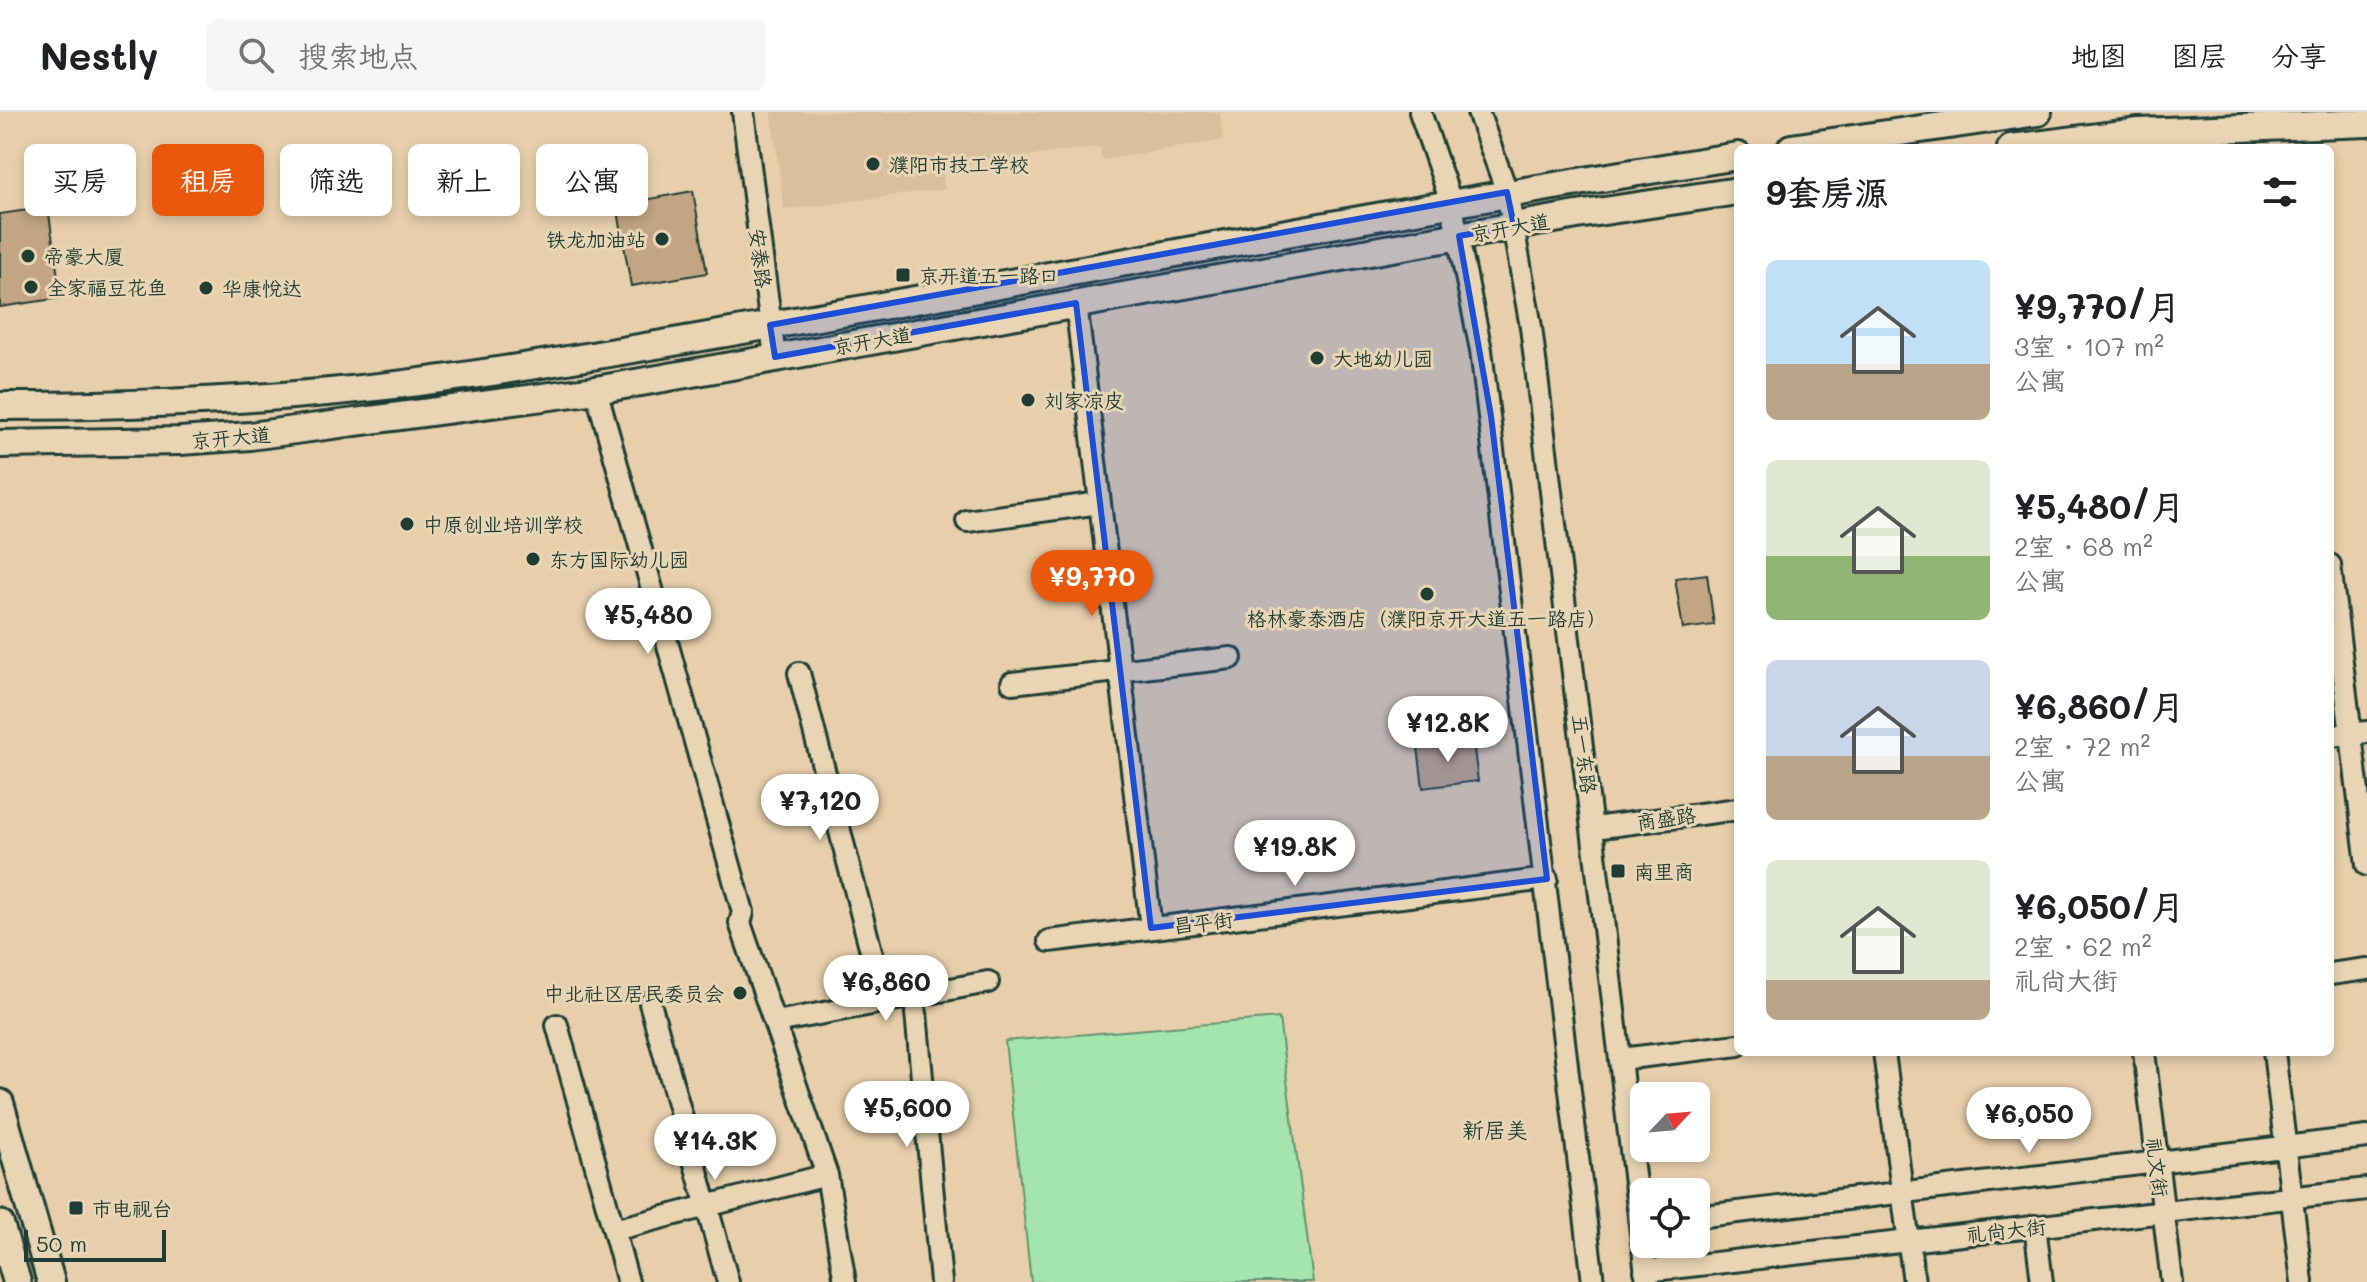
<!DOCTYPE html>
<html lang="zh">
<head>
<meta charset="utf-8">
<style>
  body { margin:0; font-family:Mali,"LXGW WenKai TC",sans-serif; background:#f6f6f6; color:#202124; height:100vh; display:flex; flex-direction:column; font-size:30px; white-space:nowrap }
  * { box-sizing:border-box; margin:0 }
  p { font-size:26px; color:#757577 }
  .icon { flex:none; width:44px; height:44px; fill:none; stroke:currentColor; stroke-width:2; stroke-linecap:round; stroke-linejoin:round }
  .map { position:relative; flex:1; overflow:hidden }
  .side { position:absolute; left:1734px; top:32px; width:600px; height:912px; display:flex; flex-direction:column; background:#fff; border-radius:12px; box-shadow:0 4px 12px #0003 }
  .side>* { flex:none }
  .top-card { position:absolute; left:24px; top:32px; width:760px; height:72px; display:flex; gap:16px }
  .needle { width:52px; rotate:64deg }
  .buttons { position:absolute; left:1630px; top:970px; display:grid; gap:16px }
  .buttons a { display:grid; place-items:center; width:80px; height:80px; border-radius:12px; background:#fff; box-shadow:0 4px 12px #0003; font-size:40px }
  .scale { position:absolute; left:24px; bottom:20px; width:142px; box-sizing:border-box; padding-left:8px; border:4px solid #1f3d34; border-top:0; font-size:22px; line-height:28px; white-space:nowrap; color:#1f3d34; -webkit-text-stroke:6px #e9d5b3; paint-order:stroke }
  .price { position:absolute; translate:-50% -68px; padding:0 18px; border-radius:28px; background:#fff; color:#222; font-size:26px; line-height:52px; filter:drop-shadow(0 2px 4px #0008) }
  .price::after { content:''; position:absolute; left:50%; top:48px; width:24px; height:18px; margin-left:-12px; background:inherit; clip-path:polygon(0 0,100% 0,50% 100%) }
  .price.selected { background:#ea580c; color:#fff }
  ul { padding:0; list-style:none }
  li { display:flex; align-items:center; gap:24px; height:200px; padding:0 32px }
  li span { display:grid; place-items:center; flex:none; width:224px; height:160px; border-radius:12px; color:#555 }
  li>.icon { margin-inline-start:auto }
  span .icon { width:96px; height:96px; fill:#fffc; stroke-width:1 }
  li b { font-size:34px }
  h2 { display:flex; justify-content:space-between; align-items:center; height:96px; padding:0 32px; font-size:34px }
  .tag { padding:0 28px; border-radius:12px; background:#fff; box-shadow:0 4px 12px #0003; font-size:28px; line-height:72px }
  .tag.selected { background:#ea580c; color:#fff }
  header { display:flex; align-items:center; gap:48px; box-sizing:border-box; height:112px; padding:0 40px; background:#fff; border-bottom:2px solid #e0e0e0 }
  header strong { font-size:38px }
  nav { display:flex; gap:44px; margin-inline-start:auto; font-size:28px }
  .search { width:560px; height:72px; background:#f6f6f6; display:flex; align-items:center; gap:20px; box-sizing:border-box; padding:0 28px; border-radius:12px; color:#757577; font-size:30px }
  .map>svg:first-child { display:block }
  .built { fill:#d9bf9e }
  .green { fill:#a4e5ae; stroke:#629171; stroke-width:2 }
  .building { fill:#c3a583; stroke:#1f3d34; stroke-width:2 }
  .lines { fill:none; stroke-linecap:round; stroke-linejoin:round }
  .minor-casing { stroke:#1f3d34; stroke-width:26 }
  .major-casing { stroke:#1f3d34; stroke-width:32 }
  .minor { stroke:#e9d5b3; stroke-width:20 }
  .major { stroke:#e9d5b3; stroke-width:26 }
  .marked { fill:#1d4ed8; fill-opacity:0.2; stroke:#1d4ed8; stroke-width:6; stroke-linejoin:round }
  .poi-dot { fill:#1f3d34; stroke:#e9d5b3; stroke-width:3 }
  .labels { text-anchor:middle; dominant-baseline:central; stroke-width:6; stroke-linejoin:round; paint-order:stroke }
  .poi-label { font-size:20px; fill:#1f3d34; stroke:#e9d5b3; text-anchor:start }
  .street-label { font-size:20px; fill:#1f3d34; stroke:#e9d5b3 }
  .neighbourhood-label { font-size:22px; fill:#1f3d34; stroke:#e9d5b3 }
</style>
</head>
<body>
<header>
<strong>Nestly</strong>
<div class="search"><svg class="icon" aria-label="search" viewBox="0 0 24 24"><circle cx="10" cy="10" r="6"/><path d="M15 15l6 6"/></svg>搜索地点</div>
<nav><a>地图</a><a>图层</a><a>分享</a></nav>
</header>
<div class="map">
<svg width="2367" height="1170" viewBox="0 0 2367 1170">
  <rect width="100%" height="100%" fill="#e8cfac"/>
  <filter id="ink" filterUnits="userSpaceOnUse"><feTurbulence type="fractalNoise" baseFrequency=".0125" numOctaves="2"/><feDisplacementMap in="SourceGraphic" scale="16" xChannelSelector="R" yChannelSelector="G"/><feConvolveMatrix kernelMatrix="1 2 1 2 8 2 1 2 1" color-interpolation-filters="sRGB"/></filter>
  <g filter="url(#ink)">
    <path class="built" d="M771,0h449l3,28 -121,20 -2,-13 -158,20 3,22 -161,21z"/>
    <path class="green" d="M1279,906l34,264h-282l-26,-241z"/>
    <path class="building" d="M693,79l14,82 -76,13 -14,-81z
      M48,95l13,91 -61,9v-93z
      M1707,462l7,51 -31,4 -8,-51z
      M1473,629l5,40 -55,7 -5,-41z"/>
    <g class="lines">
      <g class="minor-casing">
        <path id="minor" d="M743,0l32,245
          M1420,0l31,90 30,148 112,932
          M1478,0l29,80 24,135 116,955
          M1076,191l75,625
          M596,278l147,522 -3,11 87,252 18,107
          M967,409l133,-18
          M2330,453l37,300
          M799,561l85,328
          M1012,571l219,-25
          M2330,624l37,-4
          M1594,716l144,-19
          M1049,829l498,-62
          M2330,862l37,-5
          M650,891l78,279
          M916,901l25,269
          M776,910l212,-40
          M557,913l71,257
          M1884,940l30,230
          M2144,940l28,230
          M2274,940l28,230
          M1621,947l117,-14
          M1696,1105l671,-80
          M2035,1114l7,56
          M614,1118l213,-55
          M1645,1159l722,-82"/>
      </g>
      <g class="major-casing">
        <path id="major" d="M1791,36l247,-36
          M2011,36l128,-16 228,-9
          M0,294c150,0 301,-7 449,-28 126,-17 250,-41 375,-62 305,-53 608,-112 914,-160
          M0,332l180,-3 70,-5 346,-46 981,-175 161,-24
          M0,991l51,179
          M0,1112l17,58"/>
      </g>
      <use href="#minor" class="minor"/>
      <use href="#major" class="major"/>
    </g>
  </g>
  <path class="marked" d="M1507,80l7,34 -55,10 32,180 56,463 -396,49 -75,-625 -301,54 -5,-32z"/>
  <g class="poi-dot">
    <circle cx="873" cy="52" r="8"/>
    <circle cx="662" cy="127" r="8"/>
    <circle cx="28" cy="144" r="8"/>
    <rect x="895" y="155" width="16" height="16" rx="4"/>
    <circle cx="31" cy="175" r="8"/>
    <circle cx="206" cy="176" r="8"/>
    <circle cx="1317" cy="246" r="8"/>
    <circle cx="1028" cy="288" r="8"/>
    <circle cx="407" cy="412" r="8"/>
    <circle cx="533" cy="447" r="8"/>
    <circle cx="1427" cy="482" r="8"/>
    <rect x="1610" y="751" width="16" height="16" rx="4"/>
    <circle cx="740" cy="881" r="8"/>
    <rect x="68" y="1088" width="16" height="16" rx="4"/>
  </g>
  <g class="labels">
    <g class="poi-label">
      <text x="889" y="52">濮阳市技工学校</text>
      <text x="646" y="127" text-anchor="end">铁龙加油站</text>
      <text x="44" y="144">帝豪大厦</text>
      <text x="919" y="163">京开道五一路口</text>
      <text x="47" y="175">全家福豆花鱼</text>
      <text x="222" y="176">华康悦达</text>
      <text x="1333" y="246">大地幼儿园</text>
      <text x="1044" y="288">刘家凉皮</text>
      <text x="423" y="412">中原创业培训学校</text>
      <text x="549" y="447">东方国际幼儿园</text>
      <text x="1427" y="506" text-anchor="middle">格林豪泰酒店（濮阳京开大道五一路店）</text>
      <text x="1634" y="759">南里商</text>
      <text x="724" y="881" text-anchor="end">中北社区居民委员会</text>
      <text x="92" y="1096">市电视台</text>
    </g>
    <g class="street-label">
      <text transform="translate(1510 115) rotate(-10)">京开大道</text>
      <text transform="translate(761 146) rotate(83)">安泰路</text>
      <text transform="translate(872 228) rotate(-10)">京开大道</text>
      <text transform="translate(231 325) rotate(-5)">京开大道</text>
      <text transform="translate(1585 642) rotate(83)">五一东路</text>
      <text transform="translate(1666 706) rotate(-8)">商盛路</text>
      <text transform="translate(1203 810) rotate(-7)">昌平街</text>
      <text transform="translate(2158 1055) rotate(83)">礼文街</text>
      <text transform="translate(2006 1118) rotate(-6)">礼尚大街</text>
    </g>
    <g class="neighbourhood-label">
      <text x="1495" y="1017">新居美</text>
    </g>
  </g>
</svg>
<div class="buttons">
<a><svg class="needle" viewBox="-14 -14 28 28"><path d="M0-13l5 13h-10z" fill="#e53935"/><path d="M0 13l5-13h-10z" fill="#757577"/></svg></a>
<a><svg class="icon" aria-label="locate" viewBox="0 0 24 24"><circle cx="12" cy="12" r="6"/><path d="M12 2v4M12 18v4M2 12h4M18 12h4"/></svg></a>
</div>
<div class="scale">50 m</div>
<b class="price selected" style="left:1092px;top:506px">¥9,770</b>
<b class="price" style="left:648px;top:544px">¥5,480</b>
<b class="price" style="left:1448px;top:652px">¥12.8K</b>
<b class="price" style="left:820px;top:730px">¥7,120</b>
<b class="price" style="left:1295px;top:776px">¥19.8K</b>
<b class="price" style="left:886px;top:911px">¥6,860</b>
<b class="price" style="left:907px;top:1037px">¥5,600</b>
<b class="price" style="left:2029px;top:1043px">¥6,050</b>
<b class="price" style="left:715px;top:1070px">¥14.3K</b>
<div class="top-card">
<a class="tag">买房</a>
<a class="tag selected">租房</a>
<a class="tag">筛选</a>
<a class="tag">新上</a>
<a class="tag">公寓</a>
</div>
<section class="side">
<h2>9套房源<svg class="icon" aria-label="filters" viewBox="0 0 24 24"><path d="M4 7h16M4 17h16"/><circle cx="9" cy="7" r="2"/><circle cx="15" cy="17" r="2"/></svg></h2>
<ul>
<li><span style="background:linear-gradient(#bfe0f5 65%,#b9a48a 0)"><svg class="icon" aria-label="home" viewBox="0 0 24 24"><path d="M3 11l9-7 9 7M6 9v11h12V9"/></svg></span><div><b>¥9,770/月</b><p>3室 · 107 m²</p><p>公寓</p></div></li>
<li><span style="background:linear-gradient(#dfe7d0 60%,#8fb573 0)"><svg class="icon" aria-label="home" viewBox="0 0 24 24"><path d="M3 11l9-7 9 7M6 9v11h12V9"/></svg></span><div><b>¥5,480/月</b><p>2室 · 68 m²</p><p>公寓</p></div></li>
<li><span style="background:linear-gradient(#c9d6e8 60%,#b9a48a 0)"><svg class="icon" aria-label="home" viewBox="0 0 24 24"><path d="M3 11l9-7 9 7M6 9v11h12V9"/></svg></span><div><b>¥6,860/月</b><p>2室 · 72 m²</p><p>公寓</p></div></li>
<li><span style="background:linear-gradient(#dfe7d0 75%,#b9a48a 0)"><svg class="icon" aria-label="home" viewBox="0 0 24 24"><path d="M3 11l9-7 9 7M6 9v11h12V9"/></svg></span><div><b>¥6,050/月</b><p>2室 · 62 m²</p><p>礼尚大街</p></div></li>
</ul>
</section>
</div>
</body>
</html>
